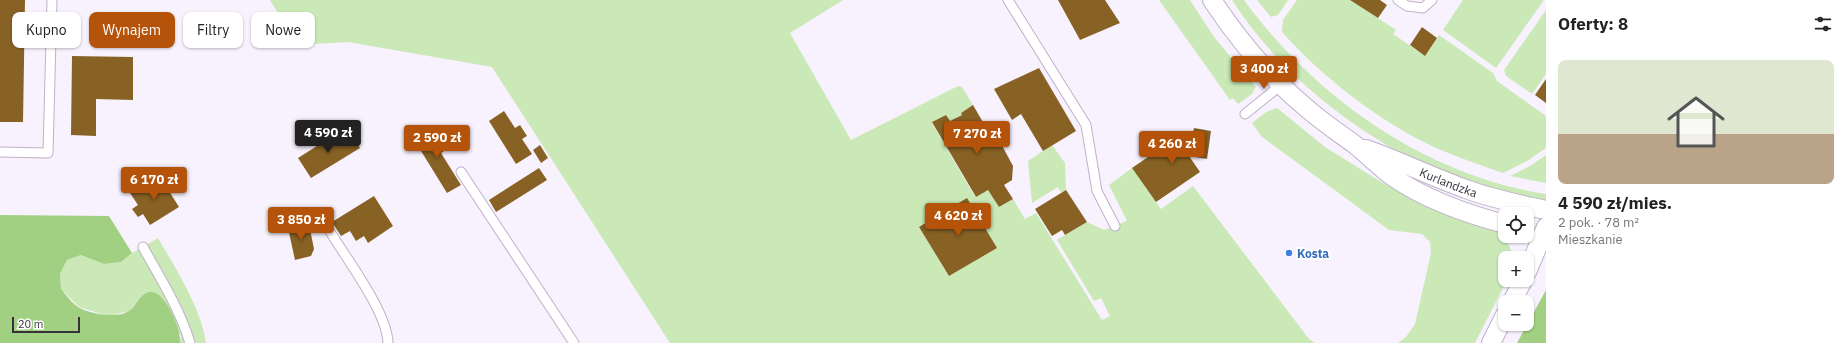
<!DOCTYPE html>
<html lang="pl">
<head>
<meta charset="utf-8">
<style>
  body { margin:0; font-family:"IBM Plex Sans",sans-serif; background:#f2f2f2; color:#222; height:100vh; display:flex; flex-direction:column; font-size:15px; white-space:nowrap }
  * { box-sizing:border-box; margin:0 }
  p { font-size:13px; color:#767676 }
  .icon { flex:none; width:22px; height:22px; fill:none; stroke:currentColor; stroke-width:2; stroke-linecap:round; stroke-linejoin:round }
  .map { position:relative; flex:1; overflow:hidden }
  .sheet { display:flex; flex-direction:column; background:#fff; width:300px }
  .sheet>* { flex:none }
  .hud { position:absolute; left:12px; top:12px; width:380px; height:36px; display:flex; gap:8px }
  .controls { position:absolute; left:1498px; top:207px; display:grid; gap:8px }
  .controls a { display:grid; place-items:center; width:36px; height:36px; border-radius:8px; background:#fff; box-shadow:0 1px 3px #0004; font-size:20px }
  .scale { position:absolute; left:12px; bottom:10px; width:68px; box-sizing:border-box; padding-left:4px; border:2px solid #37313c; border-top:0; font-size:11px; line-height:14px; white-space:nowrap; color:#37313c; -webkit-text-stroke:3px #fff; paint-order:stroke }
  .price { position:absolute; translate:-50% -34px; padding:0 9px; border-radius:4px; background:#b45309; color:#fff; font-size:13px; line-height:26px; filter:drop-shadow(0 1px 2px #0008) }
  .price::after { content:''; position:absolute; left:50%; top:24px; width:12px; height:9px; margin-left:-6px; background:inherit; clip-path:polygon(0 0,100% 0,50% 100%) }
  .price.on { background:#222; color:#fff }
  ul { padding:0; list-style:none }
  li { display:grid; align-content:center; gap:8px; height:212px; padding:0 12px }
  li+li { border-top:1px solid #e0e0e0 }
  li span { display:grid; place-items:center; height:124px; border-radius:8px; color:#555 }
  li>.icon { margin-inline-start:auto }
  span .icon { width:72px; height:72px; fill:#fffc; stroke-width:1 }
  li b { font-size:17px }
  h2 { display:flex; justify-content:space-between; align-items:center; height:48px; padding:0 12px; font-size:17px }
  .chip { padding:0 14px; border-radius:8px; background:#fff; box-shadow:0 1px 3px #0004; font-size:14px; line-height:36px }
  .chip.on { background:#b45309; color:#fff }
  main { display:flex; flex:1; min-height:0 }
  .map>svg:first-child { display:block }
  .green { fill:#cae9b7; fill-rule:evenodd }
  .forest { fill:#a1d083 }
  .building { fill:#886225 }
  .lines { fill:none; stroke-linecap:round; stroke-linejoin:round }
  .service-casing { stroke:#beb1cb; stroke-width:11 }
  .minor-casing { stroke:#beb1cb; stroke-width:20 }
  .service { stroke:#fff; stroke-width:9 }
  .minor { stroke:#fff; stroke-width:18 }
  .shop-dot { fill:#3f7fe0; stroke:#fff; stroke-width:1.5 }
  .labels { text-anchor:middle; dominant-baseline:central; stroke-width:4; stroke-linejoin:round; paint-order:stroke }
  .street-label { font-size:12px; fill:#37313c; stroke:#fff }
  .shop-label { font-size:12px; font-weight:bold; fill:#366cbe; stroke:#fff; text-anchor:start }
</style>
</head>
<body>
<main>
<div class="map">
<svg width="1546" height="343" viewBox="0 0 1546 343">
  <rect width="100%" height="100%" fill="#f7f2fd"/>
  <path class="green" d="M270,0h573l-53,33 61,107 107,-54 4,1 11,18 -12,8 1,2 -12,6 -4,-6 -14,8 43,74 13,-7 11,17 14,-8 12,20 11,-6 66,107 8,-4 -9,-18 -7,3 -37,-61 30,-18 17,8 23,-9 -18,-36 23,-17 29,41 32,-23 116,153 6,4h-645l-178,-276 -144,-25 -50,3zM919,227l77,21 -47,28z
    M1159,0h31l24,37 42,50 -4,7 -14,10 -5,-6 -3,2z
    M1232,0h12c71,97 181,175 302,194v10c-41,-10 -85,-21 -124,-40 -74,-36 -145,-94 -190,-164z
    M1257,0h31l-10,15 -7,2z
    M1297,0h53l46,30 -3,4 32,22 14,-21 54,38 4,8 49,35v32l-19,13 -24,12c-23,-8 -46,-16 -69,-26 -54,-25 -112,-70 -152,-115l1,-12z
    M1463,0h81l-48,68 -53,-38z
    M1546,10v64l-14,20 -26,-18 -2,-6z
    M1277,108l48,39 53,33 27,15 95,38 10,14 3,11h-8v22h2l-32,63h-77l8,-6 9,-13 16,-71 -1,-11 -8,-8 -33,-4 -127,-93 -10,-14 14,-11z
    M1052,145l13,18 1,27 -5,3 -3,-6 -26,16 -4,-42z
    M1546,155v28l-36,-7 20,-10z
    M158,238c17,29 44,72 48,105h-26l1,-7 -23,-42 -9,-2 -9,5 -11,14 -21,5 -29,-9 -18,-18 -1,-15 7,-14 14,-5 23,9 17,-2 11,-9z"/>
  <path class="forest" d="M0,215l109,1 23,37 -11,9 -17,2 -23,-9 -14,5 -7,14 1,15c5,6 11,14 17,18 12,7 39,12 51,4 8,-6 9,-16 20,-19 16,-3 33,38 31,51h-180z
    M1546,290v53h-29z"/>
  <path class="building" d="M0,0h25l-2,122h-23z
    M1058,0h47l15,23 -40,17z
    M1350,0h30l7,5 -9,13z
    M1422,27l15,11 -12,18 -15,-11z
    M72,56l61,1v43l-37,-1v37l-25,-1z
    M1039,68l37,63 -33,20 -22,-37 -9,6 -18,-31z
    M1546,79v24l-11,-8z
    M973,105l22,38 4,-3 14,26 -1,14 -8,5 9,14 -14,8 -11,-17 -12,7 -44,-75 14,-7 4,6 12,-6 -1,-2z
    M504,111l11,17 5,-3 7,11 -5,3 10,15 -16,10 -27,-43z
    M431,127l14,23 -4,3 20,32 -14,8 -34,-55z
    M1194,128l17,3 -4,28 -18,-3 11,16 -44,30 -24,-34 45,-31 12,19z
    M350,132l10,16 -49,30 -13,-20 38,-24 3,5z
    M540,145l8,13 -7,5 -8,-13z
    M539,168l8,12 -51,32 -7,-12z
    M159,175l20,32 -29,18 -7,-11 -5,3 -6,-8 6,-4 -8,-12z
    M1066,190l21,32 -22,13 -3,-5 -10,6 -17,-27z
    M374,196l19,30 -25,17 -4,-7 -8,5 -6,-10 -9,5 -9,-14z
    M967,198l30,50 -48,28 -30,-49z
    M309,224l5,25 -3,7 -16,4 -7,-32z"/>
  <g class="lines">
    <g class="service-casing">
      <path id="service" d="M1008,0l78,125 11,66 18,35
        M1398,0l9,6 16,2 9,-8
        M1245,114l36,-29
        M0,152l48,1 4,-153
        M461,172l113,171
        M331,233c17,28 56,79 57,110
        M143,247c17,31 37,62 47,96"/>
    </g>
    <g class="minor-casing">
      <g id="minor">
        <path d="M1212,0c27,41 60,80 98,111 14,12 29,22 44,33 14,11 27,25 42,35 33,22 71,35 109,45"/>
        <path id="s1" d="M1366,149c34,12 66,28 100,40 26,10 53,15 80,21"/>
        <path d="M1527,272l19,-45"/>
        <path d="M1512,302l11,-22"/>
        <path d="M1491,343l14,-28"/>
      </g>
    </g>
    <use href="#service" class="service"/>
    <use href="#minor" class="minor"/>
  </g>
  <circle class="shop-dot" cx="1289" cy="253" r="4"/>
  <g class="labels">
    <g class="street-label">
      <text stroke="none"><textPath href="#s1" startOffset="89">Kurlandzka</textPath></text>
    </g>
    <g class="shop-label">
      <text x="1297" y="253">Kosta</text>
    </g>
  </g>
</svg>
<div class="controls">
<a><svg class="icon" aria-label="locate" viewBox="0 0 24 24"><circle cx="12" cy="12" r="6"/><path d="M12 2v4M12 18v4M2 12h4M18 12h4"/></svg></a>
<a>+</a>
<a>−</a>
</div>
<div class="scale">20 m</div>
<b class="price" style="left:1264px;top:90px">3 400 zł</b>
<b class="price on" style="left:328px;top:154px">4 590 zł</b>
<b class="price" style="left:977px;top:155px">7 270 zł</b>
<b class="price" style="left:437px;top:159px">2 590 zł</b>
<b class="price" style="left:1172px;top:165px">4 260 zł</b>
<b class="price" style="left:154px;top:201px">6 170 zł</b>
<b class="price" style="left:958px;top:237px">4 620 zł</b>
<b class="price" style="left:301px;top:241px">3 850 zł</b>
<div class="hud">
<a class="chip">Kupno</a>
<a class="chip on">Wynajem</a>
<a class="chip">Filtry</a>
<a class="chip">Nowe</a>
</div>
</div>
<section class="sheet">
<h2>Oferty: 8<svg class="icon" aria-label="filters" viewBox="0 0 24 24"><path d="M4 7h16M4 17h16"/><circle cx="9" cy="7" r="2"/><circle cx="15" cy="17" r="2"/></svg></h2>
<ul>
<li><span style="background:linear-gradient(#dfe7d0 60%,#b9a48a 0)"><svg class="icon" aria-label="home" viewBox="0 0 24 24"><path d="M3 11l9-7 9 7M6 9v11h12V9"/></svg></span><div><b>4 590 zł/mies.</b><p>2 pok. · 78 m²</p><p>Mieszkanie</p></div></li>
</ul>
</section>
</main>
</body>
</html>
